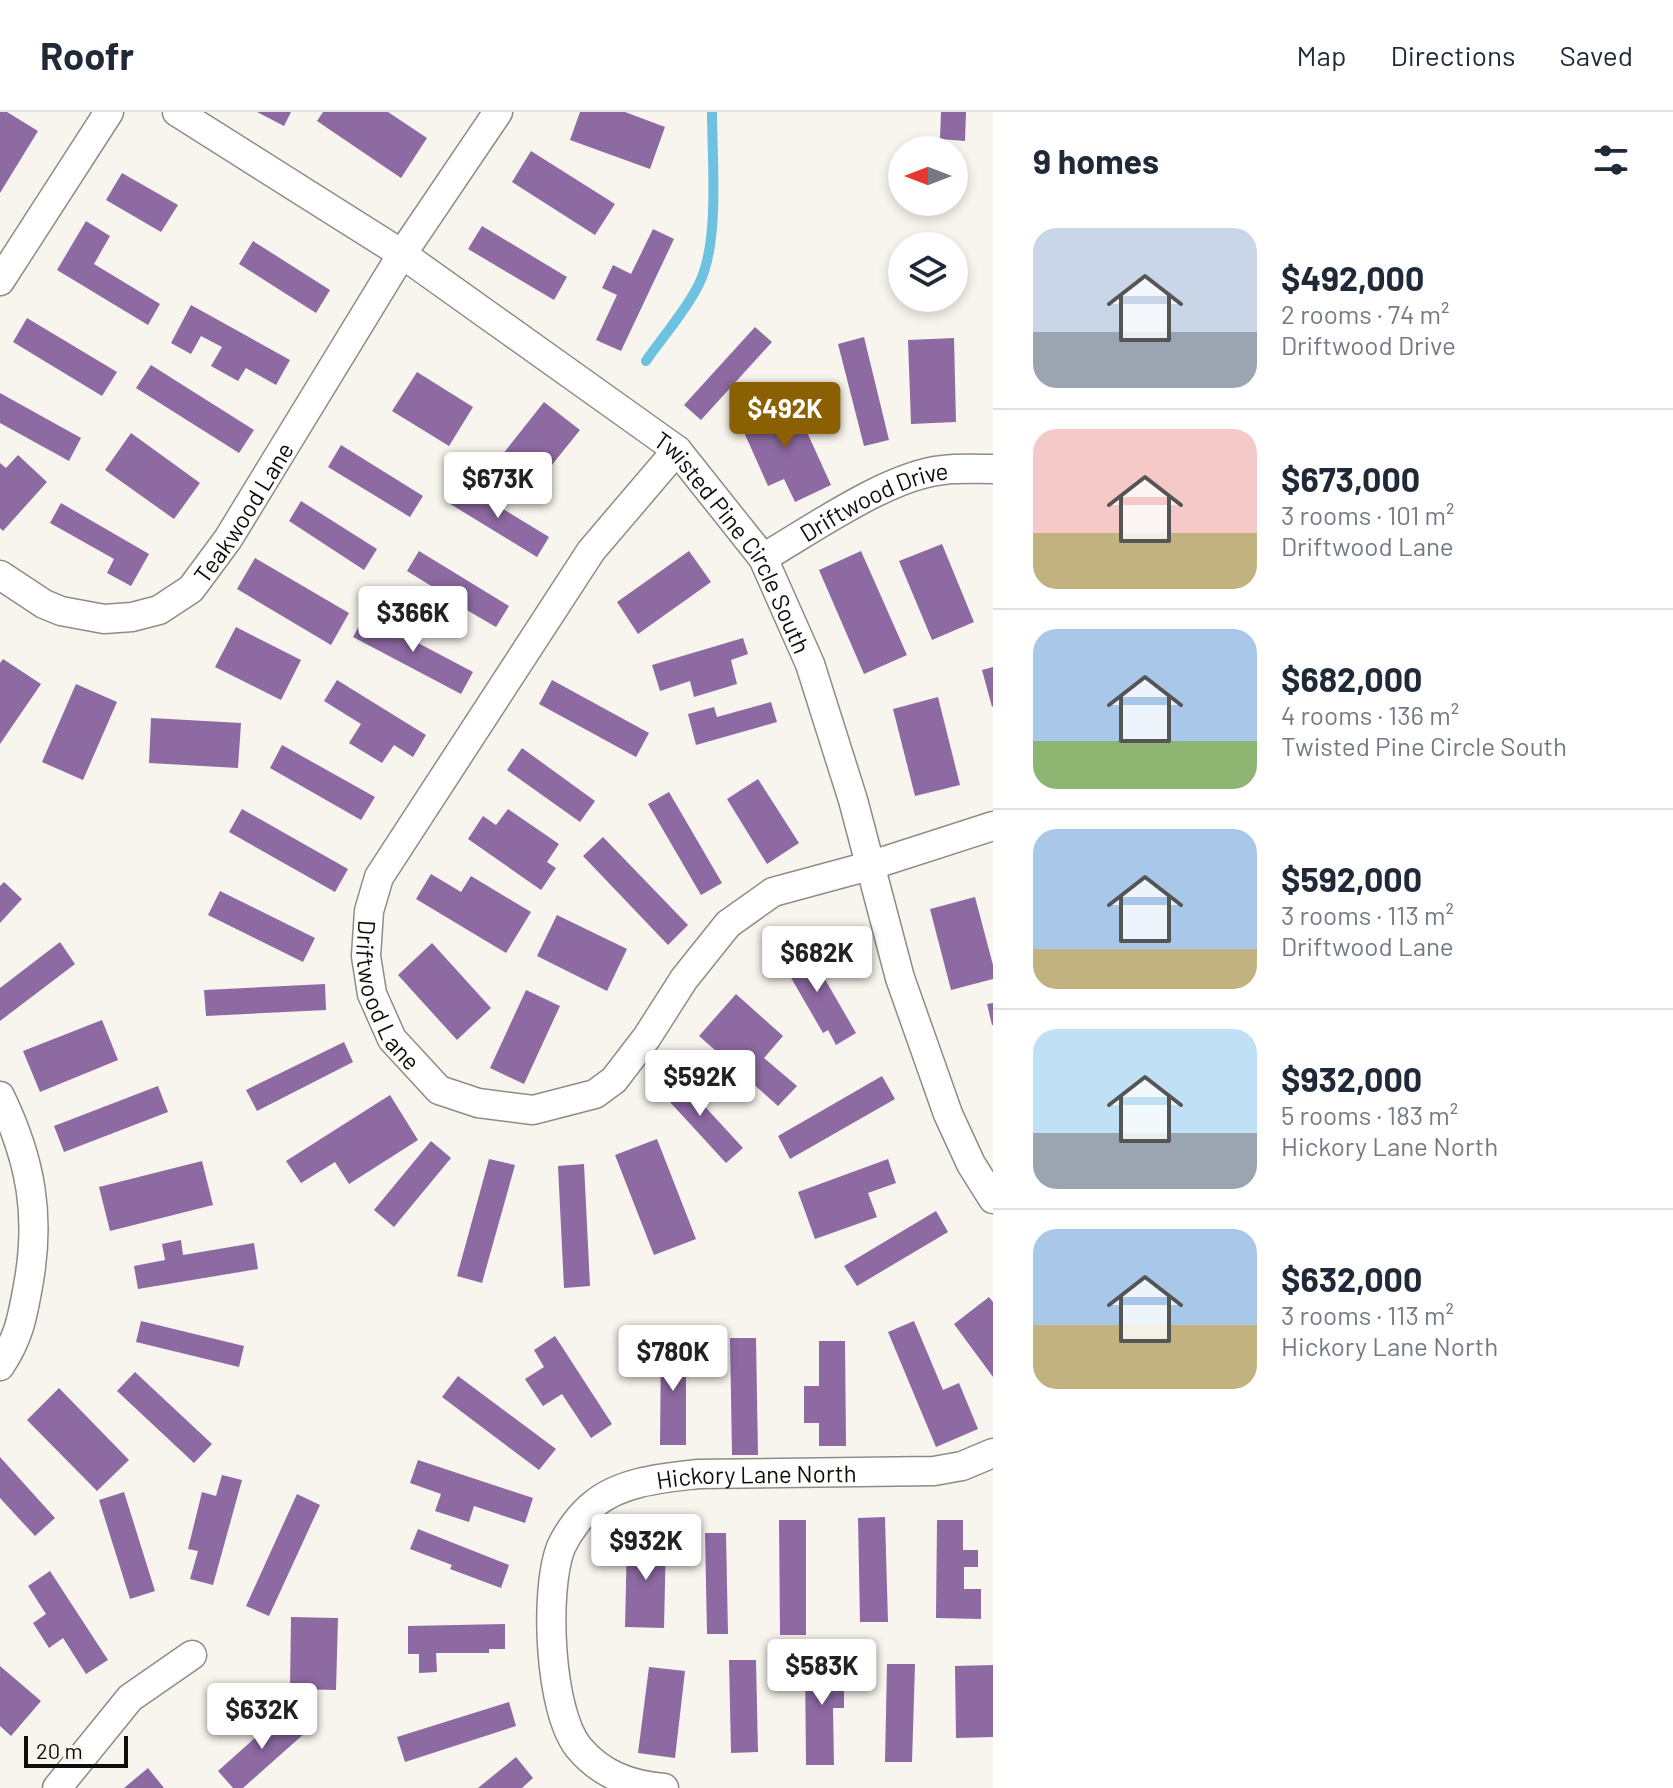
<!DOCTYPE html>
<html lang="en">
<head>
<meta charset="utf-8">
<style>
  body { margin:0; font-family:Barlow,sans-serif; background:#f2f2f3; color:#1f2937; height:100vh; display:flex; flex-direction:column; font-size:30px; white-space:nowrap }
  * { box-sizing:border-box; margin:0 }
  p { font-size:26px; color:#747a83 }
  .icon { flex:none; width:44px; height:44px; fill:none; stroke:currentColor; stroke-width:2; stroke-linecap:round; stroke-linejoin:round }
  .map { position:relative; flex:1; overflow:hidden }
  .sheet { display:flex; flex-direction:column; background:#fff; width:680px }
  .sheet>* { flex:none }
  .needle { width:52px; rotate:270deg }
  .buttons { position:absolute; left:888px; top:24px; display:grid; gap:16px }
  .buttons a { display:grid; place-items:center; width:80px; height:80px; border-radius:50%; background:#fff; box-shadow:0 4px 12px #0003; font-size:40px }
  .scale { position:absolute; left:24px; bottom:20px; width:104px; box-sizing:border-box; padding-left:8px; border:4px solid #0e0e0b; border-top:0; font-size:22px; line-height:28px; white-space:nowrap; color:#0e0e0b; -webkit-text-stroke:6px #f8f5ee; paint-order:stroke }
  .price { position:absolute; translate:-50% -68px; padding:0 18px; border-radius:8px; background:#fff; color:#222; font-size:26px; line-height:52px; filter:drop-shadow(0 2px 4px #0008) }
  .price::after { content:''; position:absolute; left:50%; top:48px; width:24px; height:18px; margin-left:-12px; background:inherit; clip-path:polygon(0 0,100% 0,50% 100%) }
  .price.current { background:#8b6002; color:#fff }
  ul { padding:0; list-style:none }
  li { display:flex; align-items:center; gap:24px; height:200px; padding:0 40px }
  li+li { border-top:2px solid #e0e1e3 }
  li span { display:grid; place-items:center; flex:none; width:224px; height:160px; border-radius:24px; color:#555 }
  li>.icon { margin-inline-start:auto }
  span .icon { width:96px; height:96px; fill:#fffc; stroke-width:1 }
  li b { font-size:34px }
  h2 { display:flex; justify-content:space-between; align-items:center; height:96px; padding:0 40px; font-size:34px }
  header { display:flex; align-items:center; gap:48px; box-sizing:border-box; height:112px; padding:0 40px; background:#fff; border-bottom:2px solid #e0e1e3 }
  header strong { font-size:38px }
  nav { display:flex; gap:44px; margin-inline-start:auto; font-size:28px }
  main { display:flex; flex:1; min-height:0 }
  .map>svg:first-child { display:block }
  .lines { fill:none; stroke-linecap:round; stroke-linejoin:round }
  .stream { stroke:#6ec2e1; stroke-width:10 }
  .building { fill:#8d6aa2 }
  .street-casing { stroke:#8e8c86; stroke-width:31 }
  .street { stroke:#fff; stroke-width:28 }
  .labels { text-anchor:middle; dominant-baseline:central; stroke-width:7; stroke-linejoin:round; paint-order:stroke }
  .street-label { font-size:24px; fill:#0e0e0b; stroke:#f8f5ee }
</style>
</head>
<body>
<header>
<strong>Roofr</strong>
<nav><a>Map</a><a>Directions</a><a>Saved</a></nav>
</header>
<main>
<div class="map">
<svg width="993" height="1676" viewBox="0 0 993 1676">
  <rect width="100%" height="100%" fill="#f8f5ee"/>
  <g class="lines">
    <path class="stream" d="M646,249c17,-25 40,-50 53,-77 21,-42 13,-124 13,-172"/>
  </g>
  <path class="building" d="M0,0h7l31,19 -38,62z
    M257,0h34l-7,14z
    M323,0h65l39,26 -26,40 -84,-57z
    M580,0h45l40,15 -15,42 -80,-29z
    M941,0h25l-1,29 -25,-2z
    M531,39l84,53 -20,31 -83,-53z
    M122,61l56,32 -17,27 -55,-32z
    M86,109l24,15 -16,28 66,40 -12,21 -91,-55z
    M482,114l85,51 -13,23 -86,-51z
    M653,117l21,10 -53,112 -25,-11 21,-45 -15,-7 11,-23 18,9z
    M253,129l77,49 -14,23 -77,-49z
    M191,193l99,55 -14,25 -30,-17 -8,13 -27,-15 11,-19 -21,-11 -10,18 -20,-11z
    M27,206l90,54 -15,24 -89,-54z
    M755,215l17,15 -71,78 -17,-15z
    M864,225l25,103 -25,6 -26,-102z
    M954,226l2,84 -45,2 -3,-84z
    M151,253l103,65 -15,23 -103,-65z
    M417,260l56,35 -24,39 -57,-35z
    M0,281l81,45 -12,23 -69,-38z
    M791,285l40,88 -36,17 -11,-23 -16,7 -29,-65z
    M544,290l36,28 -58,72 -35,-28z
    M131,321l69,50 -26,36 -69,-49z
    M341,333l82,51 -13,21 -82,-50z
    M18,343l29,27 -44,49 -3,-3v-65l6,5z
    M459,370l90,55 -12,20 -90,-55z
    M301,389l76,48 -13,21 -75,-49z
    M61,391l88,51 -18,32 -24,-13 7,-14 -64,-36z
    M942,432l32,78 -42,18 -33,-79z
    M419,439l90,55 -13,21 -31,-18 -7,12 -25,-15 8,-14 -34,-21z
    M689,439l22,31 -73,52 -21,-32z
    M861,439l46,104 -43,19 -45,-104z
    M255,446l94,55 -18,32 -94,-56z
    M365,503l108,57 -12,22 -108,-57z
    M236,515l65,33 -20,40 -66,-33z
    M743,526l5,16 -17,6 6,24 -43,13 -4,-16 -30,10 -8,-26z
    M3,547l38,25 -41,60v-81z
    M993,555v39l-1,1 -10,-37z
    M337,568l89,55 -13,22 -19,-12 -12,18 -33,-20 12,-19 -37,-23z
    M552,568l97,53 -13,24 -97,-53z
    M76,572l41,18 -34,78 -41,-18z
    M938,585l22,88 -45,11 -22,-87z
    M771,590l6,20 -81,23 -8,-31 26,-7 3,10z
    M151,606l90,5 -3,45 -89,-5z
    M282,633l93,52 -14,23 -91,-52z
    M522,636l73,53 -15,21 -73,-52z
    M758,667l41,64 -32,21 -40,-65z
    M669,680l53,91 -21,12 -53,-91z
    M242,697l106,60 -13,23 -106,-60z
    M508,697l51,35 -12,18 9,6 -15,22 -73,-51 15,-23 13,9z
    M603,725l85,88 -20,20 -85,-89z
    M431,762l30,18 10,-16 60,36 -25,41 -90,-54z
    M4,770l18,17 -22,24v-37z
    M220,779l95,47 -12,24 -95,-47z
    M975,785l18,68v14l-42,11 -21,-81z
    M557,803l70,34 -20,42 -70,-35z
    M60,830l15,22 -75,57v-33z
    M432,831l59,65 -34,32 -59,-65z
    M804,831l52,90 -20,12 -8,-15 -5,3 -44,-76z
    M325,872l1,26 -120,6 -2,-26z
    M526,878l34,16 -36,78 -34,-16z
    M736,882l47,42 -19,22 33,28 -19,20 -79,-70z
    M993,891v22h-1l-5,-21z
    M102,908l16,40 -78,32 -17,-41z
    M344,930l9,20 -96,49 -11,-21z
    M675,962l68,74 -17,15 -68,-74z
    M882,964l13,23 -105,60 -12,-23z
    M158,974l10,26 -104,40 -10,-26z
    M390,983l28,45 -69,44 -14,-22 -34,21 -15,-22z
    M657,1027l39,100 -42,16 -39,-100z
    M431,1029l20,17 -57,69 -20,-17z
    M489,1047l26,6 -33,118 -25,-7z
    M888,1047l8,24 -28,10 9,24 -62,22 -17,-47z
    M202,1049l11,44 -103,26 -11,-44z
    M584,1052l6,122 -26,2 -6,-122z
    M936,1099l12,21 -91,54 -13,-20z
    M181,1128l2,15 71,-12 4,26 -120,20 -4,-23 31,-6 -3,-16z
    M989,1185l4,5v75l-39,-53z
    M141,1209l103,25 -5,21 -103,-25z
    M914,1209l29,69 16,-7 19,46 -42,18 -48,-115z
    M555,1224l57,88 -21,14 -29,-44 -19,12 -18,-27 19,-12 -10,-17z
    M730,1226h26l2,117h-26z
    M661,1228l25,1v104h-26z
    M819,1229h26l1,105h-27v-23h-15v-37h15z
    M135,1260l77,72 -18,19 -77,-72z
    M458,1264l98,73 -17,21 -97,-73z
    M59,1276l70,72 -32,31 -70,-71z
    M0,1345l55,61 -20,18 -35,-38z
    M418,1348l115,38 -8,25 -51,-17 -5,16 -34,-11 6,-17 -31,-11z
    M222,1363l20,5 -29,105 -23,-6 8,-28 -10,-2 14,-57 14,4z
    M124,1380l31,99 -25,8 -31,-99z
    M297,1382l23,11 -51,111 -23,-10z
    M885,1405l3,105h-28l-2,-104z
    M779,1408h27v115h-26z
    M937,1408h26v30h15v17h-14v22h17v30l-45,-1z
    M418,1417l91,36 -8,23 -51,-19 2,-4 -42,-16z
    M705,1421h21l2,101h-21z
    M627,1425l39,1 -2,90 -39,-1z
    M50,1459l58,89 -22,14 -23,-36 -14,10 -16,-25 13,-9 -18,-28z
    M291,1505l47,1 -2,72 -46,-1z
    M505,1512v25h-16v4h-53l1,19 -18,1v-19h-11v-28z
    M844,1546v50h-11l1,57h-28l-1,-106z
    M729,1548h27l2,92 -27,1z
    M887,1552h28l-3,98h-27z
    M993,1553v72l-37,1 -1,-72z
    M0,1554l41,35 -30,35 -11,-10z
    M649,1555l36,4 -10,87 -37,-5z
    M509,1590l7,24 -111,36 -8,-25z
    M286,1598l20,22 -63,56h-10l-15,-17z
    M516,1645l17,21 -11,10h-44z
    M148,1656l16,20h-40z"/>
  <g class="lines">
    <g class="street-casing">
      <g id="street">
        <path id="s1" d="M177,0l225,142 275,196 86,108 47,106 43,136 47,178 48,136 23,50 22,35"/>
        <path d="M0,169l109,-169"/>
        <path id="s2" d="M677,338l-86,101 -212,326 -10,34 -3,45 6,38 20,45 47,51 39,13 55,7 62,-16 19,-14 33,-43 37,-58 44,-55 45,-32 96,-26 124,-40"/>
        <path id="s3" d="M763,446c48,-28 126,-83 180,-88 16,-2 33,-1 50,-1"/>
        <path id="s4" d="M0,463l44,29 17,7 43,8 28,-2 27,-7 32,-21 37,-50 174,-285 96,-142"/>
        <path d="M0,984c31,64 41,120 28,190 -6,33 -9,51 -28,80"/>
        <path d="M57,1676l73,-90 62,-43"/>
        <path id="s5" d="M664,1676c-34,-3 -62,-13 -85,-40 -30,-36 -35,-158 -18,-201 7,-15 20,-33 33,-43 28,-23 70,-26 104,-30l236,-3 28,-5 31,-13"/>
      </g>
    </g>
    <use href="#street" class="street"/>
  </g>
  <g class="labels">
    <g class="street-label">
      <text stroke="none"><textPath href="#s3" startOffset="126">Driftwood Drive</textPath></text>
      <text stroke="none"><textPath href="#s4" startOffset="302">Teakwood Lane</textPath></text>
      <text stroke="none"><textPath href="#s1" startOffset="712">Twisted Pine Circle South</textPath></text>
      <text stroke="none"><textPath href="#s2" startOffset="646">Driftwood Lane</textPath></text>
      <text stroke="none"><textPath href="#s5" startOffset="526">Hickory Lane North</textPath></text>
    </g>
  </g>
</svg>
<div class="buttons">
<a><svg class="needle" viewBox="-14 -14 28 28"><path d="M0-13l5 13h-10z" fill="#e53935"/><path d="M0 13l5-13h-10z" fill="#747a83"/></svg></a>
<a><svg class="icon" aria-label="layers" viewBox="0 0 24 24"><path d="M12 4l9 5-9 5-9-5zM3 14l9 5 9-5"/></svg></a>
</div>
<div class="scale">20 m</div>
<b class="price current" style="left:785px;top:338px">$492K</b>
<b class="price" style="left:498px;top:408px">$673K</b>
<b class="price" style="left:413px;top:542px">$366K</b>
<b class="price" style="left:817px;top:882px">$682K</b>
<b class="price" style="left:700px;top:1006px">$592K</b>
<b class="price" style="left:673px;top:1281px">$780K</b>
<b class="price" style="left:646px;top:1470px">$932K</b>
<b class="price" style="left:822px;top:1595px">$583K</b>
<b class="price" style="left:262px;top:1639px">$632K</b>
</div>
<section class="sheet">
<h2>9 homes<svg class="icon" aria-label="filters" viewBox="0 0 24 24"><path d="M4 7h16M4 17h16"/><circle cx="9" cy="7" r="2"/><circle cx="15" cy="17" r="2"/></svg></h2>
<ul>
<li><span style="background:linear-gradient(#c9d6e8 65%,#9aa5b1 0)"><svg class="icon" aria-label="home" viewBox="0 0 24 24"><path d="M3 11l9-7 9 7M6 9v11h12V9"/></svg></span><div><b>$492,000</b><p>2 rooms · 74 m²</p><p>Driftwood Drive</p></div></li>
<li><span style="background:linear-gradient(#f6c9c9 65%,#c2b280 0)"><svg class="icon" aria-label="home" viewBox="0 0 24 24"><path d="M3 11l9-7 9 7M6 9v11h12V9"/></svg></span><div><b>$673,000</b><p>3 rooms · 101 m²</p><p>Driftwood Lane</p></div></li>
<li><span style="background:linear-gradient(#a9c7e8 70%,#8fb573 0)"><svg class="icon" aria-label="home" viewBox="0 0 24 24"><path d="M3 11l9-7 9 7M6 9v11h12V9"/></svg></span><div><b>$682,000</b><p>4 rooms · 136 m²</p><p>Twisted Pine Circle South</p></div></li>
<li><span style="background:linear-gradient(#a9c7e8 75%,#c2b280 0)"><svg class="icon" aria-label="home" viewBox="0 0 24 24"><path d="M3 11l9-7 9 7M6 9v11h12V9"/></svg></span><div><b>$592,000</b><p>3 rooms · 113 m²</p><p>Driftwood Lane</p></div></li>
<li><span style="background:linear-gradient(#bfe0f5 65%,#9aa5b1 0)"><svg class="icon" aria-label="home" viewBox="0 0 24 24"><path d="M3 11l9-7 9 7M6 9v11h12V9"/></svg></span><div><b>$932,000</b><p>5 rooms · 183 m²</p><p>Hickory Lane North</p></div></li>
<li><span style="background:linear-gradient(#a9c7e8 60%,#c2b280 0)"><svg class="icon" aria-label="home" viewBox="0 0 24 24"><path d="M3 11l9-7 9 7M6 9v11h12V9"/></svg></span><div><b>$632,000</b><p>3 rooms · 113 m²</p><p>Hickory Lane North</p></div></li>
</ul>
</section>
</main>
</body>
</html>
